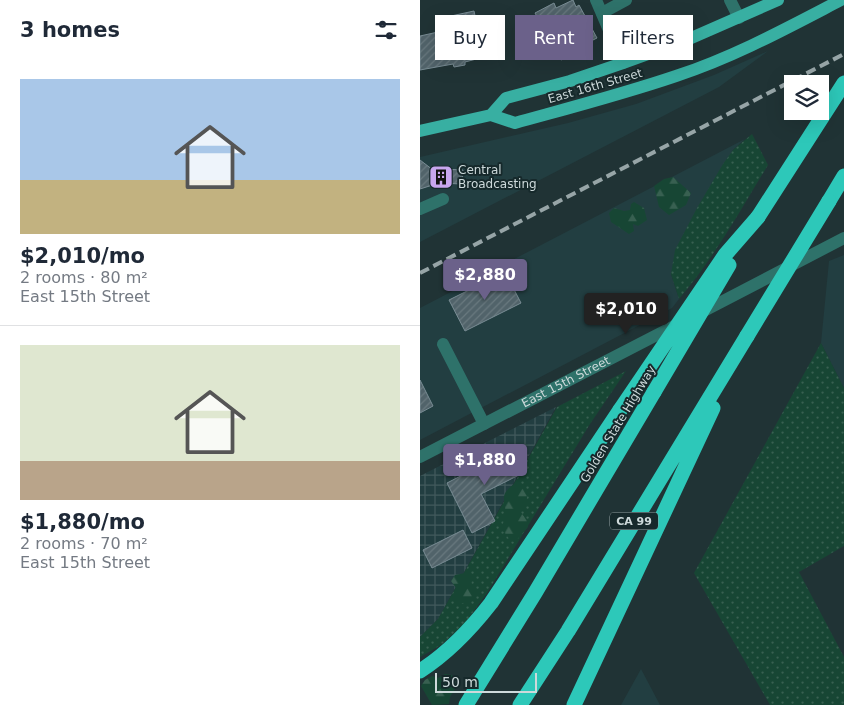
<!DOCTYPE html>
<html lang="en">
<head>
<meta charset="utf-8">
<style>
  body { margin:0; font-family:"DejaVu Sans",sans-serif; background:#f6f6f7; color:#1f2937; height:100vh; display:flex; flex-direction:column; font-size:19px; white-space:nowrap }
  * { box-sizing:border-box; margin:0 }
  p { font-size:16px; color:#747a83 }
  .icon { flex:none; width:28px; height:28px; fill:none; stroke:currentColor; stroke-width:2; stroke-linecap:round; stroke-linejoin:round }
  .map { position:relative; flex:1; overflow:hidden }
  .panel { display:flex; flex-direction:column; background:#fff; width:420px }
  .panel>* { flex:none }
  .top-card { position:absolute; left:15px; top:15px; width:334px; height:45px; display:flex; gap:10px }
  .fabs { position:absolute; left:364px; top:75px; display:grid; gap:10px }
  .fabs a { display:grid; place-items:center; width:45px; height:45px; border-radius:0px; background:#fff; box-shadow:0 5px 20px #0002; font-size:25px }
  .scale { position:absolute; left:15px; bottom:12px; width:102px; box-sizing:border-box; padding-left:5px; border:2px solid #cdd9da; border-top:0; font-size:14px; line-height:18px; white-space:nowrap; color:#cdd9da; -webkit-text-stroke:4px #16292b; paint-order:stroke }
  .price { position:absolute; translate:-50% -42px; padding:0 11px; border-radius:5px; background:#6b618a; color:#fff; font-size:16px; line-height:32px; filter:drop-shadow(0 1px 2px #0008) }
  .price::after { content:''; position:absolute; left:50%; top:30px; width:15px; height:11px; margin-left:-8px; background:inherit; clip-path:polygon(0 0,100% 0,50% 100%) }
  .price.current { background:#222; color:#fff }
  ul { padding:0; list-style:none }
  li { display:grid; align-content:center; gap:10px; height:265px; padding:0 20px }
  li+li { border-top:1px solid #e0e1e3 }
  li span { display:grid; place-items:center; height:155px; border-radius:0px; color:#555 }
  li>.icon { margin-inline-start:auto }
  span .icon { width:90px; height:90px; fill:#fffc; stroke-width:1 }
  li b { font-size:21px }
  h2 { display:flex; justify-content:space-between; align-items:center; height:60px; padding:0 20px; font-size:21px }
  .chip { padding:0 18px; border-radius:0px; background:#fff; box-shadow:0 5px 20px #0002; font-size:18px; line-height:45px }
  .chip.current { background:#6b618a; color:#fff }
  main { display:flex; flex:1; min-height:0 }
  .map>svg:first-child { display:block }
  .built { fill:#223e41 }
  .industrial { fill:url(#industrial-grid) }
  .grass { fill:url(#grass-dots) }
  .forest { fill:url(#forest-firs) }
  .building { fill:url(#building-hatch); stroke:#798c94 }
  .lines { fill:none; stroke-linecap:round; stroke-linejoin:round }
  .minor { stroke:#2e726a; stroke-width:12 }
  .major { stroke:#38afa2; stroke-width:12 }
  .highway { stroke:#2dc8b9; stroke-width:15 }
  .rail { stroke:#97a5a7; stroke-width:4; stroke-dasharray:10 5; stroke-linecap:butt }
  .highway-bridge { stroke:#2dc8b9; stroke-width:15 }
  .labels { text-anchor:middle; dominant-baseline:central; stroke-width:4; stroke-linejoin:round; paint-order:stroke }
  .shield { fill:#16292b; stroke:#96a4a6; stroke-width:1 }
  .shield-label { font-size:11px; font-weight:bold; fill:#cdd9da }
  .street-label { font-size:12px; fill:#cdd9da; stroke:#16292b }
  .poi-label { font-size:12px; fill:#cdd9da; stroke:#16292b; text-anchor:start }
</style>
</head>
<body>
<main>
<section class="panel">
<h2>3 homes<svg class="icon" aria-label="filters" viewBox="0 0 24 24"><path d="M4 7h16M4 17h16"/><circle cx="9" cy="7" r="2"/><circle cx="15" cy="17" r="2"/></svg></h2>
<ul>
<li><span style="background:linear-gradient(#a9c7e8 65%,#c2b280 0)"><svg class="icon" aria-label="home" viewBox="0 0 24 24"><path d="M3 11l9-7 9 7M6 9v11h12V9"/></svg></span><div><b>$2,010/mo</b><p>2 rooms · 80 m²</p><p>East 15th Street</p></div></li>
<li><span style="background:linear-gradient(#dfe7d0 75%,#b9a48a 0)"><svg class="icon" aria-label="home" viewBox="0 0 24 24"><path d="M3 11l9-7 9 7M6 9v11h12V9"/></svg></span><div><b>$1,880/mo</b><p>2 rooms · 70 m²</p><p>East 15th Street</p></div></li>
</ul>
</section>
<div class="map">
<svg width="424" height="705" viewBox="0 0 424 705">
  <defs>
    <pattern id="industrial-grid" width="8" height="8" patternUnits="userSpaceOnUse" patternTransform="scale(1.25)"><rect width="8" height="8" fill="#223e41"/><path d="M0 4h8M4 0v8" fill="none" stroke="#41595c"/></pattern>
    <pattern id="grass-dots" width="8" height="8" patternUnits="userSpaceOnUse" patternTransform="scale(1.25)"><rect width="8" height="8" fill="#174634"/><path d="M2 2h.1M6 6h.1" fill="none" stroke="#386051" stroke-width="1.8" stroke-linecap="round"/></pattern>
    <pattern id="forest-firs" width="22" height="20" patternUnits="userSpaceOnUse" patternTransform="scale(1.25)"><rect width="22" height="20" fill="#174634"/><path d="M5 1l3.5 6h-7zM16 11l3.5 6h-7z" fill="#386051"/></pattern>
    <pattern id="building-hatch" width="6" height="6" patternUnits="userSpaceOnUse" patternTransform="scale(1.25)"><rect width="6" height="6" fill="#51636a"/><path d="M-1 1l2-2M0 6l6-6M5 7l2-2" fill="none" stroke="#69797f"/></pattern>
  </defs>
  <rect width="100%" height="100%" fill="#203335"/>
  <path class="built" d="M348,51l-49,36 -299,155v-85l148,-34 68,-19 78,-29z
    M325,139l-12,11 -62,124 8,25 -7,9 -252,132v-132z
    M424,255v133l-23,-45 8,-82z
    M221,669l19,36h-39z"/>
  <path class="industrial" d="M136,407l-118,212 -18,18v-161z"/>
  <path class="grass" d="M332,134l16,31c-28,46 -54,93 -89,134l-8,-25 4,-24 22,-42 26,-44 10,-14z
    M401,343l23,45v158l-45,26 45,85v48h-74l-76,-132z
    M206,371l-36,53 -103,169 -22,30 -24,22 -21,12v-20l18,-18 119,-212z"/>
  <path class="forest" d="M253,177l18,16 -5,12 -17,10 -10,-8 -5,-21 10,-7z
    M214,202l10,6 3,12 -9,6 -5,-2 1,7 -5,3 -18,-12 -2,-9 5,-5 10,3 6,-1 1,-6z
    M94,484l10,4 4,4 -2,10 -7,8 8,10 1,7 -13,15 -4,-1 -10,-13c1,-3 4,-8 4,-12 2,-16 -8,-19 9,-32z
    M45,573l7,5 -1,9 6,5 -3,8 -14,4 -6,-5 2,-11 -5,-7 4,-6z
    M25,674l7,1 6,9 -8,13 -1,7 -17,1 -11,-19 4,-6 7,-4 6,2z"/>
  <path class="building" d="M153,0l3,7 3,-2 18,33 -26,13 1,3 -11,6 -26,-47 19,-10 2,5z
    M54,11l10,46 -19,5v3l-11,2 -1,-3 -33,6v-34l27,-6v-2l7,-2 -3,-10z
    M0,160l13,10 7,-3 2,2 21,1 -1,14 -23,-1 -19,6z
    M85,272l16,31 -56,28 -16,-31z
    M0,380l13,26 -13,7z
    M99,446l8,15 -8,14 -38,19 14,27 -23,12 -25,-50z
    M43,530l9,18 -40,20 -9,-18z"/>
  <g class="lines">
    <g class="minor">
      <path d="M176,0l27,63"/>
      <path d="M310,0l9,18"/>
      <path d="M182,13l24,-13"/>
      <path d="M0,209l23,-10"/>
      <path d="M280,313l144,-75"/>
      <path d="M23,344l41,80"/>
      <path id="s1" d="M0,457l260,-134"/>
    </g>
    <path class="major" d="M71,115l15,-17 64,-17 53,-18 66,-24 89,-39
      M0,131l71,-16 24,8c54,-15 108,-29 161,-47 58,-19 111,-48 165,-76"/>
    <path class="highway" d="M409,201l15,-25
      M338,217l86,-134
      M0,671c28,-18 50,-41 71,-68l129,-193
      M46,705l69,-112 119,-201
      M100,705l48,-74 179,-295
      M154,705l139,-297"/>
    <path class="rail" d="M0,273l424,-219"/>
    <path class="highway-bridge" d="M327,336l82,-135
      M234,392l75,-127
      M200,410l105,-155 33,-38"/>
  </g>
  <defs>
    <g id="building-square" transform="scale(1.25)"><rect x="-9" y="-9" width="18" height="18" rx="4" fill="#c8a6ef" stroke="#16292b"/><path d="M-4-6H4V6H1V3H-1V6H-4ZM-2.5-4.3h1.7v1.8h-1.7ZM.8-4.3h1.7v1.8H.8ZM-2.5-1h1.7V.8h-1.7ZM.8-1h1.7V.8H.8Z" fill="#111"/></g>
  </defs>
  <g fill-rule="evenodd">
    <use href="#building-square" x="21" y="177"/>
  </g>
  <g class="labels">
    <rect class="shield" x="190" y="512.5" width="48" height="17" rx="4"/>
    <g class="shield-label">
      <text x="214" y="521">CA 99</text>
    </g>
    <g class="street-label">
      <text transform="translate(175 86) rotate(-16)">East 16th Street</text>
      <text stroke="none"><textPath href="#s1" startOffset="164">East 15th Street</textPath></text>
      <text transform="translate(198 424) rotate(-59)">Golden State Highway</text>
    </g>
    <g class="poi-label">
      <text x="38" y="170">Central<tspan x="38" dy="14">Broadcasting</tspan></text>
    </g>
  </g>
</svg>
<div class="fabs">
<a><svg class="icon" aria-label="layers" viewBox="0 0 24 24"><path d="M12 4l9 5-9 5-9-5zM3 14l9 5 9-5"/></svg></a>
</div>
<div class="scale">50 m</div>
<b class="price" style="left:65px;top:301px">$2,880</b>
<b class="price current" style="left:206px;top:335px">$2,010</b>
<b class="price" style="left:65px;top:486px">$1,880</b>
<div class="top-card">
<a class="chip">Buy</a>
<a class="chip current">Rent</a>
<a class="chip">Filters</a>
</div>
</div>
</main>
</body>
</html>
